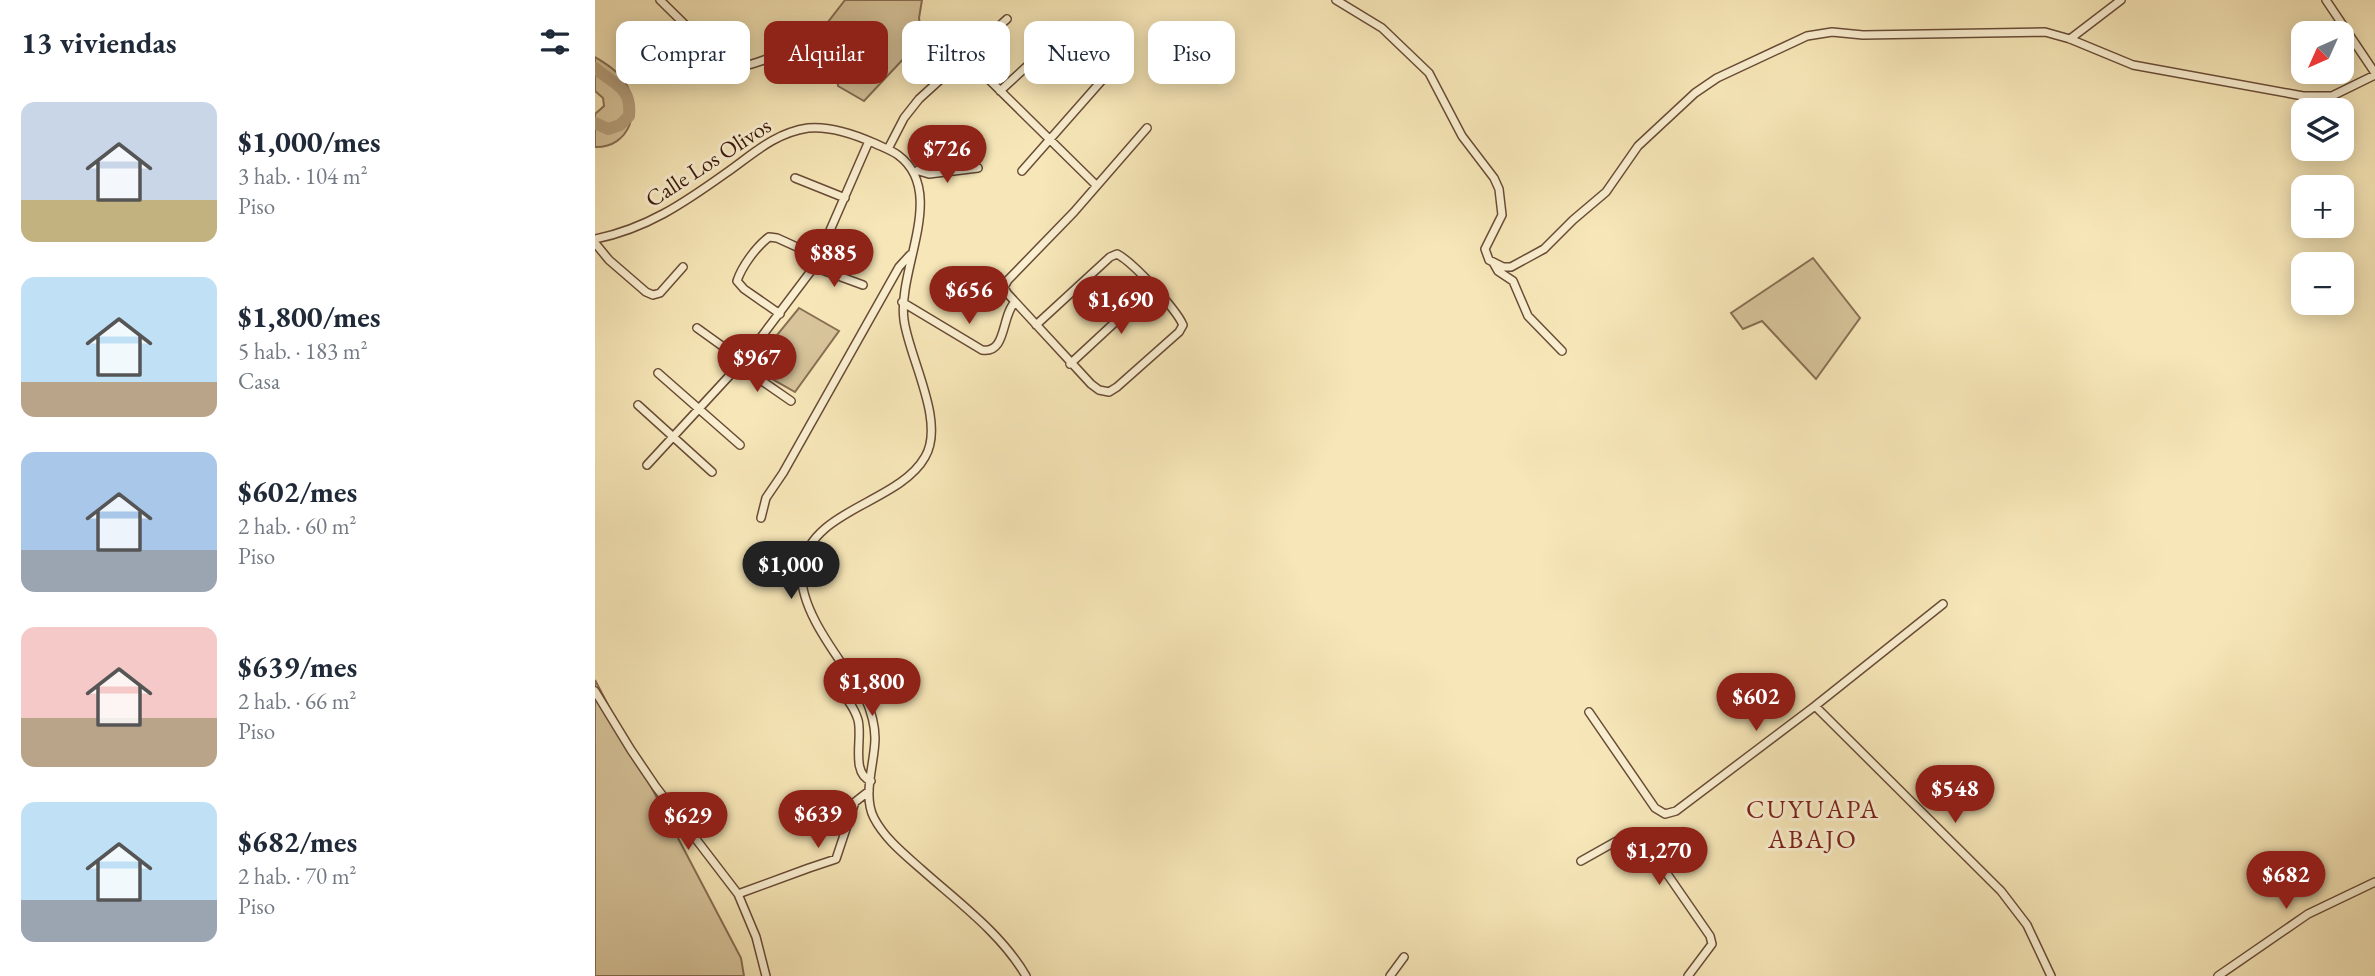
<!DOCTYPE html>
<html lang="es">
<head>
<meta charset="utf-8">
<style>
  body { margin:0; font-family:"EB Garamond",serif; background:#f6f6f7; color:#1f2937; height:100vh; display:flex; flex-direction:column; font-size:26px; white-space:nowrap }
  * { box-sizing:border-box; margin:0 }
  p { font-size:23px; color:#747a83 }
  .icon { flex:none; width:38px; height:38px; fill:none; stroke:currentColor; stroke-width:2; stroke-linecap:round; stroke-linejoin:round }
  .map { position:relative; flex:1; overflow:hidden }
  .drawer { display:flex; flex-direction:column; background:#fff; width:595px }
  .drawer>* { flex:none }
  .hud { position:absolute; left:21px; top:21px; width:665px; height:63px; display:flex; gap:14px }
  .needle { width:46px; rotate:225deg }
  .controls { position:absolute; left:1696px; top:21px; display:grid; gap:14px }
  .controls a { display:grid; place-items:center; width:63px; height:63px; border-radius:14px; background:#fff; box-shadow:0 4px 18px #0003; font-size:35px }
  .price { position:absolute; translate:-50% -60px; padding:0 16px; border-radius:24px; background:#8f2418; color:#fff; font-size:23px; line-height:46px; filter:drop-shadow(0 2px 4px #0008) }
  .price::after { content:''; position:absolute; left:50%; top:42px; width:21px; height:16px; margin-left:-10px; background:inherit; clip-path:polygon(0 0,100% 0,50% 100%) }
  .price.on { background:#222; color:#fff }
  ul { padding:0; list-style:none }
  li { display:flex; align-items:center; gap:21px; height:175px; padding:0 21px }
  li span { display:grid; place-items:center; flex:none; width:196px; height:140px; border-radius:14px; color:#555 }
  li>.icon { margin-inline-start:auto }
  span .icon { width:84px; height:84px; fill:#fffc; stroke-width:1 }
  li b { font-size:30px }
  h2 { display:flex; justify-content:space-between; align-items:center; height:84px; padding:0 21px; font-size:30px }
  .pill { padding:0 24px; border-radius:14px; background:#fff; box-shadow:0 4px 18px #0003; font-size:24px; line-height:63px }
  .pill.on { background:#8f2418; color:#fff }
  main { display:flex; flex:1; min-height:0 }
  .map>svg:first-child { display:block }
  .green { fill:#d7c49b; stroke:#886e53; stroke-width:2 }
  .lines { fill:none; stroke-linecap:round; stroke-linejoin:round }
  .river { stroke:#b7a17d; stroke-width:12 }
  .minor-casing { stroke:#694c36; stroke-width:10 }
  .minor { stroke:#faefd1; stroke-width:7 }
  .labels { text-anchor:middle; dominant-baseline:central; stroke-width:6; stroke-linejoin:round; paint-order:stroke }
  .street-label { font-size:23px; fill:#3a190b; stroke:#faefd1 }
  .quarter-label { font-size:26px; letter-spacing:2px; fill:#7a1f14; stroke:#faefd1 }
</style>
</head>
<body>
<main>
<section class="drawer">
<h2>13 viviendas<svg class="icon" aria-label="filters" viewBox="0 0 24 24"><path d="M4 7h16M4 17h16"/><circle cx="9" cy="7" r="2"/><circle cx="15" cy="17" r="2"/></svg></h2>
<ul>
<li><span style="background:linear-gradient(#c9d6e8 70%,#c2b280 0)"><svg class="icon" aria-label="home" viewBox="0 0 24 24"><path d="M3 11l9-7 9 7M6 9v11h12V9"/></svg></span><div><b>$1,000/mes</b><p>3 hab. · 104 m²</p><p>Piso</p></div></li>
<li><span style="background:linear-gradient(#bfe0f5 75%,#b9a48a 0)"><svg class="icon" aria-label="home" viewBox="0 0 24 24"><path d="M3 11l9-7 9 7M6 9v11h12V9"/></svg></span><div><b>$1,800/mes</b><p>5 hab. · 183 m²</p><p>Casa</p></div></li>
<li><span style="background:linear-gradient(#a9c7e8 70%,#9aa5b1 0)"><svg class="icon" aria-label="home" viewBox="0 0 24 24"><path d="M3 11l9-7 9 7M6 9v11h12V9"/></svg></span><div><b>$602/mes</b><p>2 hab. · 60 m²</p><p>Piso</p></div></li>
<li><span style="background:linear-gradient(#f6c9c9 65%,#b9a48a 0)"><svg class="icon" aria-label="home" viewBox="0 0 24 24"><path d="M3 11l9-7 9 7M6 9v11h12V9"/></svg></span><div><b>$639/mes</b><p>2 hab. · 66 m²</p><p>Piso</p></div></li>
<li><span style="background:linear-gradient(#bfe0f5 70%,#9aa5b1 0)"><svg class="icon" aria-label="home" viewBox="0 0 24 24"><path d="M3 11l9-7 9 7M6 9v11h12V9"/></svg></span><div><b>$682/mes</b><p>2 hab. · 70 m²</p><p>Piso</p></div></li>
</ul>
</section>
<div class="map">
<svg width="1780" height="976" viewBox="0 0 1780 976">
  <rect width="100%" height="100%" fill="#f7e7b8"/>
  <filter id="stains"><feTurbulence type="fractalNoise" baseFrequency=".00286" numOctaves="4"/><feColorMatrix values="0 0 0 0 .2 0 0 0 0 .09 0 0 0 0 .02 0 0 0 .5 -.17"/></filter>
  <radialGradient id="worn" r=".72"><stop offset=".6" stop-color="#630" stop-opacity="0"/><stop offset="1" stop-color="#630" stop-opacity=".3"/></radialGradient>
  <path class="green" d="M250,0h77l-3,18 3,21 -58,62 -26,-15 -1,-9 -33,-24z
    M0,57c11,7 23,14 30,25 17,27 5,66 -30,65v-33l9,-8 -1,-8 -8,-7z
    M1218,258l47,60 -44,61 -54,-58 -19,8 -12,-16z
    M204,308l40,23 -44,61 -44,-25z
    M0,680l146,278 3,18h-149z"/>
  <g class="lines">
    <path class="river" d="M0,68c19,17 37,18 34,48l-9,9 -12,4 -13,-6"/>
    <g class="minor-casing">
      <path id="minor" d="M65,0l63,62c25,13 44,-10 69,-7 15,2 30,15 43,24
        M741,0l46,28 47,45 33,63 32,42 5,11 3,26 -17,34 4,11 14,7h8l33,-18 29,-29 33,-28 32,-46 57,-53 22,-15 90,-42 25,-4 31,3 182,-3 25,7 63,26 170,31h29l43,-21
        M1731,0l49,73
        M1475,39l51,-39
        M370,56l131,129
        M405,91l62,-57
        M293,149l16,-31 15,-19 88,-80
        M322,171l10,-8 17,-28
        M324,171l10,3 49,-6
        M427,171l89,-101
        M200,178l50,20
        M0,239c51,-10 89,-36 131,-66 26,-18 48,-40 82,-45 21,-2 48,7 66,15 8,4 17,7 24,12 50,37 -1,114 6,165 5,38 42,102 21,137 -26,46 -114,52 -123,110 -6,42 41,96 63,130 6,14 10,26 10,41 0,25 -13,57 -1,80 11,21 30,36 47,51 37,33 80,64 105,107
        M0,243l14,17 37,32 7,3 7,-2 23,-26
        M899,264l4,7 15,10 15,35 34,35
        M219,267l49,18
        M307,302l80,48c25,4 19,-34 33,-48
        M185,314l-36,-25 -7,-8c5,-15 19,-34 32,-44l8,1 42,19
        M441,325l74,-68 7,-3c16,8 59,55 66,71l-4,7 -62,55 -8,5 -10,-2 -8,-6 -84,-91 -3,-6 4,-7 66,-68 73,-84
        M102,328l46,33
        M475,364l83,-77
        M144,365l52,36
        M63,373l82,72
        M43,405l74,67
        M52,465l96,-104 71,-94 55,-126
        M166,518l5,-20 17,-25 116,-206 11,-12
        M239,683c9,11 20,23 24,37 5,18 -8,53 13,61
        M0,691l36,59 25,37 82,107 18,43 10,39
        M1220,706l186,185 26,34 24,51
        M994,712l66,96 10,6 11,-3 139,-105 128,-102
        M986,861l48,-27 7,-1 7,6 67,97 2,8 -24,32
        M143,894l71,-26 27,-9 19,-57 14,-11
        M795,976l14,-19
        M1623,976l90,-62 67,-32"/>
    </g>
    <use href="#minor" class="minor"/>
  </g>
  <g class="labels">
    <g class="street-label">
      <text transform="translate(113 162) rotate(-33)">Calle Los Olivos</text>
    </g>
    <g class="quarter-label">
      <text x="1218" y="809">CUYUAPA<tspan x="1218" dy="30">ABAJO</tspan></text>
    </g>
  </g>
  <rect width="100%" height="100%" filter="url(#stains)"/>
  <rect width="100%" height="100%" fill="url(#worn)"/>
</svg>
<div class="controls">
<a><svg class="needle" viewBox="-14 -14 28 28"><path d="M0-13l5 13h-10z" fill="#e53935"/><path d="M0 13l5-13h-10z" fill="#747a83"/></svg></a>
<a><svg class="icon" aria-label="layers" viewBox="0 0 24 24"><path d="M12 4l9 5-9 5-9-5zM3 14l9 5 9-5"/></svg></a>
<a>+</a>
<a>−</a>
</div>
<b class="price" style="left:352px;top:185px">$726</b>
<b class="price" style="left:239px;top:289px">$885</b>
<b class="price" style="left:374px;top:326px">$656</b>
<b class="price" style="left:526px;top:336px">$1,690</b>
<b class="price" style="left:162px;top:394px">$967</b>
<b class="price on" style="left:196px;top:601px">$1,000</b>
<b class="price" style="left:277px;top:718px">$1,800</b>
<b class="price" style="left:1161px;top:733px">$602</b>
<b class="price" style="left:1360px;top:825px">$548</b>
<b class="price" style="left:223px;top:850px">$639</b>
<b class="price" style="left:93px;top:852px">$629</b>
<b class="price" style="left:1064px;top:887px">$1,270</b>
<b class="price" style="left:1691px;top:911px">$682</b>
<div class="hud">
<a class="pill">Comprar</a>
<a class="pill on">Alquilar</a>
<a class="pill">Filtros</a>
<a class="pill">Nuevo</a>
<a class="pill">Piso</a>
</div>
</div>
</main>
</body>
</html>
